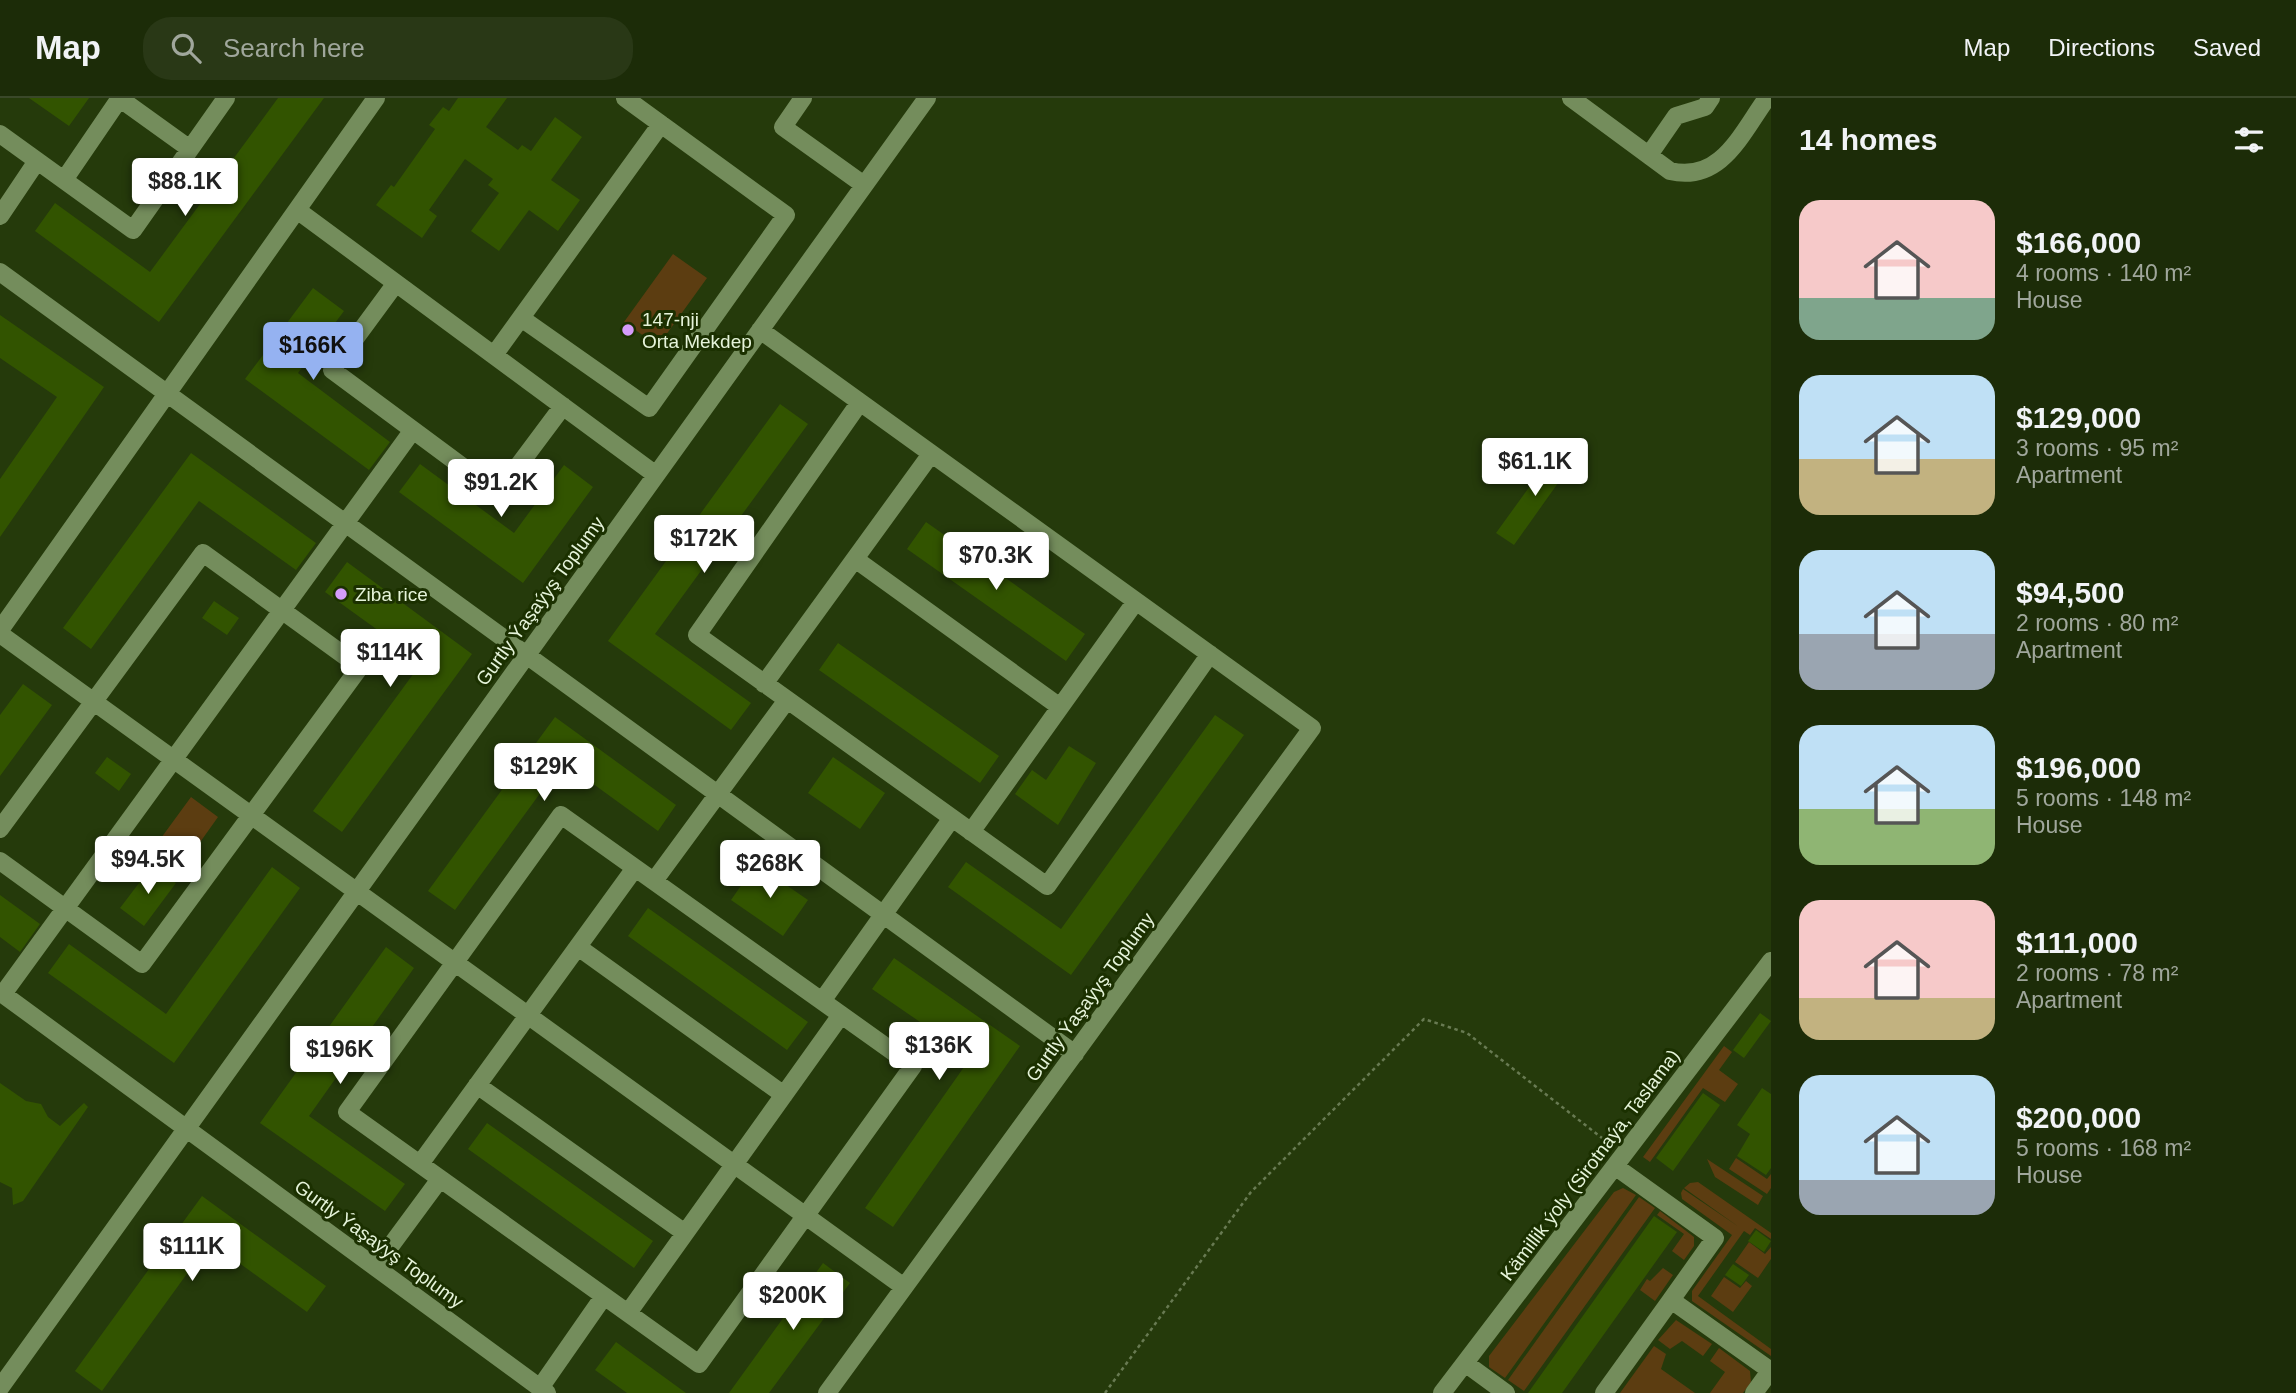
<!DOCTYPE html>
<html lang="en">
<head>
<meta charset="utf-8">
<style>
  body { margin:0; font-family:Helvetica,sans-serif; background:#293816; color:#f1f3f6; height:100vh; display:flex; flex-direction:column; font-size:26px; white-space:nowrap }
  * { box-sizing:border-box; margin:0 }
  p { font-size:23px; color:#a0a79c }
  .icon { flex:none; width:38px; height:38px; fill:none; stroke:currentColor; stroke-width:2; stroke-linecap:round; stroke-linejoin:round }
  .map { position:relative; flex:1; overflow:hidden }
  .side { display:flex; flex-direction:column; background:#1c2c08; width:525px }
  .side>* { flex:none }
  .price { position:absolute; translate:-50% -60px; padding:0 16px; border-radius:7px; background:#fff; color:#222; font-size:23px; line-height:46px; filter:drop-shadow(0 2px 4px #0008) }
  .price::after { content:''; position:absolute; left:50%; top:42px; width:21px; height:16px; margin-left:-10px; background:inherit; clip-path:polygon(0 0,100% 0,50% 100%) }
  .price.selected { background:#95b2f1; color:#111 }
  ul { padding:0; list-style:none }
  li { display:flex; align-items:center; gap:21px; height:175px; padding:0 28px }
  li span { display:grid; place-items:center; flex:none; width:196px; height:140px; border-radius:21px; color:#555 }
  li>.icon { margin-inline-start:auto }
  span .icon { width:84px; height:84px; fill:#fffc; stroke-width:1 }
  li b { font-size:30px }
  h2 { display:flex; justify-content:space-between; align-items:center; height:84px; padding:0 28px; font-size:30px }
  header { display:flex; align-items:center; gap:42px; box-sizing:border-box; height:98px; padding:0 35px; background:#1c2c08; border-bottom:2px solid #3a4829 }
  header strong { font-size:33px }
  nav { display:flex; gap:38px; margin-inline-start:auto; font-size:24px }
  .search { width:490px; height:63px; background:#293816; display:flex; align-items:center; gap:18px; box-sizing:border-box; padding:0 24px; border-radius:28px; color:#a0a79c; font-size:26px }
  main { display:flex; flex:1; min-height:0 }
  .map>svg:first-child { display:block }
  .green { fill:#5c3d11 }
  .building { fill:#325400 }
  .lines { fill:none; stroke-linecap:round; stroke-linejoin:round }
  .path { stroke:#687a52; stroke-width:2.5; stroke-dasharray:3.5 3.5; stroke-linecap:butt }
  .minor { stroke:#748d5c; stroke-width:18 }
  .poi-dot { fill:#d59cfb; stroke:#1b3000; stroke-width:2.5 }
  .labels { text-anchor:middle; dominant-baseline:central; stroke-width:6; stroke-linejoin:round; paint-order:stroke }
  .poi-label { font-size:19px; fill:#e6f4da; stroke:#1b3000; text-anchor:start }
  .street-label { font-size:19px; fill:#e6f4da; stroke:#1b3000 }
</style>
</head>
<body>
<header>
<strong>Map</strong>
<div class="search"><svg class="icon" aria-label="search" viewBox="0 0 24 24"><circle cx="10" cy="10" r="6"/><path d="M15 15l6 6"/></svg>Search here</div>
<nav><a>Map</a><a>Directions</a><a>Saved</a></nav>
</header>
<main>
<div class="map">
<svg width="1771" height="1295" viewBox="0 0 1771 1295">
  <rect width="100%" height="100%" fill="#253a0b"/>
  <path class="green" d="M673,156l34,24 -49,68 -34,-24z
    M191,699l27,20 -37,52 -28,-20z
    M1724,948l8,6 -13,18 19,14 -13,18 -22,-14 -53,74 -7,-5z
    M1736,1060l31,21 4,-5v14l-4,6 -38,-25z
    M1707,1061l56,37 -5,9 -43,-28z
    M1698,1084l73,51v6l-16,-11 -5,7 -6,-4 -46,65 73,53v7l-79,-55v-10l40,-56 -50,-36 -1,-6 2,-4 56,38 -55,-39 6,-5z
    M1623,1090l13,7 -131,183 -16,-11v-11l125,-164z
    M1639,1099l16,11 -131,183 -16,-11z
    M1660,1113l34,26v9l-10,14 -12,-9 12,-17 -27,-19z
    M1749,1144l16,12 6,-7v12l-13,19 -23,-16z
    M1663,1170l10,7 -18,26 -15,-11 7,-11 3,2z
    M1724,1179l16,11 6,-7 6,5 -19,26 -22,-16z
    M1676,1222l36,24 -9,12 -21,-15 -12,8 -12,-9z
    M1654,1248l12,8 -5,15 34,24h-75z
    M1719,1250l31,23 1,11 -8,11h-33l15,-21 -15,-11z"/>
  <path class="building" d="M29,0h60l-20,28z
    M278,0h46l-165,224 -124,-91 20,-28 95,69z
    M458,0h49l-21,29 32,23 4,-5 9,6 24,-34 27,20 -31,43 29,20 -22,31 -29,-21 -30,41 -28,-20 28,-38 -11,-8 5,-6 -28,-20 -36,51 8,6 -15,22 -46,-33 15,-20 3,2 41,-58 -6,-4 14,-18 6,4z
    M313,190l31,23 -46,62 92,69 -21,28 -124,-91z
    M0,217l104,72 -104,150v-58l57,-82 -57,-39z
    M780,306l28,20 -153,210 96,69 -20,27 -123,-89z
    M1556,352l17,12 -59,83 -18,-12z
    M191,355l125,90 -20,27 -97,-69 -108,148 -28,-21z
    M420,366l94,69 50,-68 29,22 -70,96 -124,-91z
    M926,424l159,112 -19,27 -159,-112z
    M347,464l125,92 -130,178 -29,-21 109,-149 -97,-70z
    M214,503l25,17 -12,17 -25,-17z
    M838,545l161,113 -19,27 -161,-113z
    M23,586l29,21 -52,71v-61z
    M1215,617l29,20 -173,240 -123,-88 18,-25 95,67z
    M555,619l121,88 -18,26 -95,-69 -108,148 -27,-19z
    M1069,648l27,17 -38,62 -43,-31 17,-24 14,10z
    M107,659l24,17 -12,17 -24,-18z
    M833,659l52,36 -25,36 -52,-36z
    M756,766l52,36 -25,36 -52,-36z
    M152,768l24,17 -32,43 -24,-18z
    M272,769l28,21 -126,175 -126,-90 21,-29 97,70z
    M0,797l40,29 -20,28 -20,-15z
    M648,810l160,114 -21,28 -159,-114z
    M386,849l28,21 -105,148 96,68 -20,27 -125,-88z
    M894,860l126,88 -127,181 -28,-19 106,-151 -99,-68z
    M1760,915l11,8 -27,37 -11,-8z
    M0,985l26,18 15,3 7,13 12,9 24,-23 4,4 -65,94 -10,4 -1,-17 -12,-6z
    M1762,990l9,6v74l-5,7 -29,-19 13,-22 -13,-9z
    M1703,995l17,12 -47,66 -17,-13z
    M487,1025l166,118 -19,27 -166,-119z
    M202,1098l124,90 -19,26 -97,-70 -108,149 -27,-20z
    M1654,1118l23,16 -115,161h-34z
    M1756,1132l15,11 -7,11 -16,-11z
    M823,1165l27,20 -81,110h-40z
    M1733,1166l16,11 -8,11 -16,-11z
    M616,1244l70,51h-59l-32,-23z"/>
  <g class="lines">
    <path class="path" d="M1105,1295l146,-201 173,-173 43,14 144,112"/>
    <path class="minor" d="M119,0l71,51
      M803,0l-20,29 81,58
      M1571,0l99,73c51,12 71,-37 97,-73
      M0,36l133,96 93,-132
      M1649,57l27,-39 29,-9 6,-9
      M64,82l56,-82
      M297,112l359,265
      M0,118l37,-55
      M0,174l1075,782
      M396,185l-64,87 166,123 65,-87
      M521,220l128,90 137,-193 -161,-117
      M760,232l552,398 -485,665
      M494,257l167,-231
      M860,304l-163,233 350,251 163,-232
      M855,461l205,148
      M0,532l376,-532
      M0,536l904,653
      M764,586l167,-230
      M561,717l352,251 -214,298 -352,-252z
      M0,731l203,-276 157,114 -218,297 -142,-103
      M971,734l165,-231
      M654,783l133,-181
      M578,849l206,148
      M0,894l547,401
      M3,896l410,-564
      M822,903l130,-183
      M477,987l208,148
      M420,1066l215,-296
      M1616,1069l99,71 -44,62 100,71
      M375,1169l65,-88
      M628,1215l213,-298
      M1465,1265l41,30
      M0,1290l927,-1290
      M540,1290l64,-92
      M1442,1295l329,-432
      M1604,1295l67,-93
      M1754,1295l16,-22"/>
  </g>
  <g class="poi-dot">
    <circle cx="628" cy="232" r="7"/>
    <circle cx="341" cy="496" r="7"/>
  </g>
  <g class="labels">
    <g class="poi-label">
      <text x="642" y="221">147-nji<tspan x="642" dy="22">Orta Mekdep</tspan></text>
      <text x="355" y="496">Ziba rice</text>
    </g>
    <g class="street-label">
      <text transform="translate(540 503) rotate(-54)">Gurtly Ýaşaýyş Toplumy</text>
      <text transform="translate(1090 899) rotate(-54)">Gurtly Ýaşaýyş Toplumy</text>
      <text transform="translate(1590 1067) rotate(-53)">Kämillik ýoly (Sirotnaýa, Taslama)</text>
      <text transform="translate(379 1146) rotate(36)">Gurtly Ýaşaýyş Toplumy</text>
    </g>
  </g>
</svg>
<b class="price" style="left:185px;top:120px">$88.1K</b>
<b class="price selected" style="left:313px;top:284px">$166K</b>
<b class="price" style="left:1535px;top:400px">$61.1K</b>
<b class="price" style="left:501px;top:421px">$91.2K</b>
<b class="price" style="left:704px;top:477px">$172K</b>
<b class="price" style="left:996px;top:494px">$70.3K</b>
<b class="price" style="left:390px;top:591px">$114K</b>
<b class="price" style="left:544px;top:705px">$129K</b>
<b class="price" style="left:148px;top:798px">$94.5K</b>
<b class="price" style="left:770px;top:802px">$268K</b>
<b class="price" style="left:939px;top:984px">$136K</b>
<b class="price" style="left:340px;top:988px">$196K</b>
<b class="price" style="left:192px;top:1185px">$111K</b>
<b class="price" style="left:793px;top:1234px">$200K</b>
</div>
<section class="side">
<h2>14 homes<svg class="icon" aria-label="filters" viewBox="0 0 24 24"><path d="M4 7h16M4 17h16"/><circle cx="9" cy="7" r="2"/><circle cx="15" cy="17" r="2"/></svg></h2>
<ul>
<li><span style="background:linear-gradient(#f6c9c9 70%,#7fa58c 0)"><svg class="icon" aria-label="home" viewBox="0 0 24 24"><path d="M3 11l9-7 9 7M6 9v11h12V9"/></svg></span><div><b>$166,000</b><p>4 rooms · 140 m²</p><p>House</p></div></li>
<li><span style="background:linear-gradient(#bfe0f5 60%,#c2b280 0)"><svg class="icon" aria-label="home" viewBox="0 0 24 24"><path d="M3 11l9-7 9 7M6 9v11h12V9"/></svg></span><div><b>$129,000</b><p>3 rooms · 95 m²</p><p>Apartment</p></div></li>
<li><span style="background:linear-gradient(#bfe0f5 60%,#9aa5b1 0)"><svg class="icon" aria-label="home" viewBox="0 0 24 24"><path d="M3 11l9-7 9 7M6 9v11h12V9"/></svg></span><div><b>$94,500</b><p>2 rooms · 80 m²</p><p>Apartment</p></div></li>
<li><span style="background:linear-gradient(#bfe0f5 60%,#8fb573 0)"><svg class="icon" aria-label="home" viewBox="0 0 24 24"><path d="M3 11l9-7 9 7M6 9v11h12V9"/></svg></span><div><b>$196,000</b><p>5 rooms · 148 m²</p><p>House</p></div></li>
<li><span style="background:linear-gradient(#f6c9c9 70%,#c2b280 0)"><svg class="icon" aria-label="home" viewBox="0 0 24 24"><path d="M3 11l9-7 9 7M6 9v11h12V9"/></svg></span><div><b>$111,000</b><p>2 rooms · 78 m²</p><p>Apartment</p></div></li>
<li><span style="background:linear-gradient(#bfe0f5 75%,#9aa5b1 0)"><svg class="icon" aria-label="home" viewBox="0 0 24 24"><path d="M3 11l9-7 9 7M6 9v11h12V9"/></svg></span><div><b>$200,000</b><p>5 rooms · 168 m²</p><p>House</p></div></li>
</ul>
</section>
</main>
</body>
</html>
